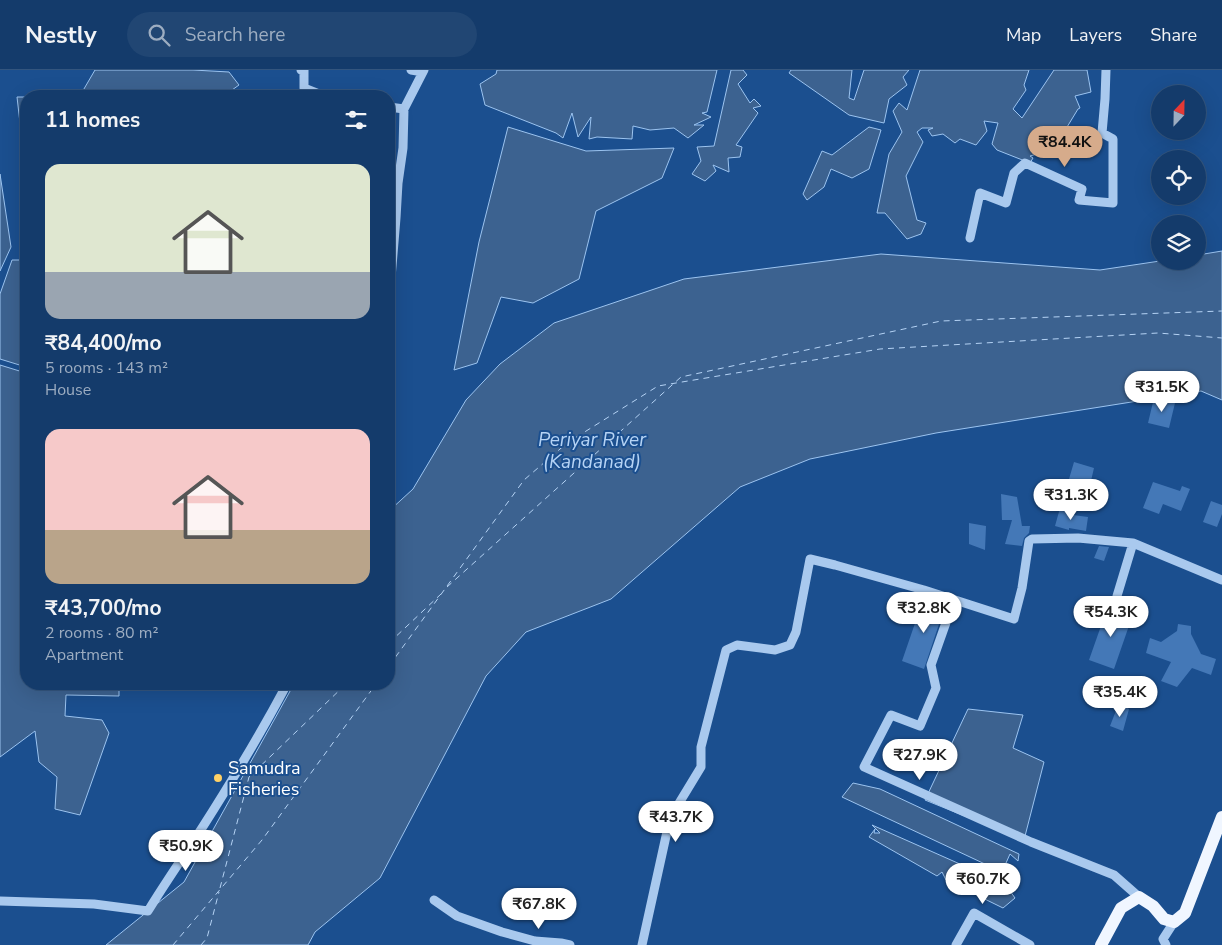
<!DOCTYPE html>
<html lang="en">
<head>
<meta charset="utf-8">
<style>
  body { margin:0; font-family:"Nunito Sans",sans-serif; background:#214673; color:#f1f3f6; height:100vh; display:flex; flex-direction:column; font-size:19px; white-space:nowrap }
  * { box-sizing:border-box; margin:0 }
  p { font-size:16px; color:#9dadc1 }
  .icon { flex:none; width:28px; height:28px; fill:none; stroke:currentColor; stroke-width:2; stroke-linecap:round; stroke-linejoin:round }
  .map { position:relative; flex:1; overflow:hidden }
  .drawer { position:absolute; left:20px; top:20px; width:375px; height:600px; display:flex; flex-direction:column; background:#143b6b; border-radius:20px; box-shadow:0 5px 20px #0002,0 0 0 1px #33557e }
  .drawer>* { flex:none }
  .needle { width:32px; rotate:22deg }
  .buttons { position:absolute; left:1151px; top:15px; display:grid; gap:10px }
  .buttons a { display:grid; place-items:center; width:55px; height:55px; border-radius:50%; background:#143b6b; box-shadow:0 5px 20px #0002,0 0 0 1px #33557e; font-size:25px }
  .price { position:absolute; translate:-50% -42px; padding:0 11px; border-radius:18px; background:#fff; color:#222; font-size:16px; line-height:32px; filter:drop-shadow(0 1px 2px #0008) }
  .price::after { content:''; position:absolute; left:50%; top:30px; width:15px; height:11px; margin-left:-8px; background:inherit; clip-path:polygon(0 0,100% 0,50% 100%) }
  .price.on { background:#d6ab8b; color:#111 }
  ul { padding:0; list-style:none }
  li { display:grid; align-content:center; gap:10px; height:265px; padding:0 25px }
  li span { display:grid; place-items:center; height:155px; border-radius:15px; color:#555 }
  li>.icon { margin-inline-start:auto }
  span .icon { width:90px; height:90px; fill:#fffc; stroke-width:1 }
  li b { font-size:21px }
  h2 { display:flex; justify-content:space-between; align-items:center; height:60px; padding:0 25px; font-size:21px }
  header { display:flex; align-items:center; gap:30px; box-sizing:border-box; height:70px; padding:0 25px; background:#143b6b; border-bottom:1px solid #33557e }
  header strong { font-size:24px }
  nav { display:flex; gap:28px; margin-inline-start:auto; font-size:18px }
  .search { width:350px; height:45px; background:#214673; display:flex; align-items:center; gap:12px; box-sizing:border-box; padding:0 18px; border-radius:28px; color:#9dadc1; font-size:19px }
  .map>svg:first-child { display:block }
  .water { fill:#3c6290; stroke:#9cc4f0 }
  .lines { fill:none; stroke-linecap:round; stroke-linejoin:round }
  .ferry { stroke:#b5d3f5; stroke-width:1; stroke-dasharray:6 5; stroke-linecap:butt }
  .building { fill:#4478b7 }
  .minor { stroke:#a9c9ee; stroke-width:9 }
  .major { stroke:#f0f6ff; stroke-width:12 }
  .poi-dot { fill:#ffd166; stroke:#1b4f8f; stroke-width:2 }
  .labels { text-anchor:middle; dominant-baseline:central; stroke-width:4; stroke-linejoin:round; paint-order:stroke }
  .poi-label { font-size:18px; fill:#fff; stroke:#1b4f8f; text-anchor:start }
  .water-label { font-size:19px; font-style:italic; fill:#b5d3f5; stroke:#1b4f8f }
</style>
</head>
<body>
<header>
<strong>Nestly</strong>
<div class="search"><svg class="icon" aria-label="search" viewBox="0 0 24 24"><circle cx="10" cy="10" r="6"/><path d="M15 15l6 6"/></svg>Search here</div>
<nav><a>Map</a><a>Layers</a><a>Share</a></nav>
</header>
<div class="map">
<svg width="1222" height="875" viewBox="0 0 1222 875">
  <rect width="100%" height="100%" fill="#1b4f8f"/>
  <path class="water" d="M95,0h98l36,2 10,13 -7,5 2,6h-163l4,-4 6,2z
    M497,0h220l-10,42 -5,1 9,4 -17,8h10l-16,13 -14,-10 -24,2 -17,-4 -1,13 -35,-2 -8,2 2,-22 -13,20 -6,-24 -9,25 -7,-5 -71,-28 -5,-21 16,-10z
    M731,0h12l4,5 -9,9 12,19 4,-4 7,7 -8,2 5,5 -22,32 6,2 -2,10 -12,1 1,14 -16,-7 3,6 -11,10 -13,-7 9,-13 -4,-14 17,-1z
    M791,0h61l-3,28 5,2 10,-30h45l-6,7 4,8 -18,14 -5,24 -35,-8 -60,-42z
    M920,0h109l-5,15 2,5 -13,19 9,9 32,-48h33l4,22 -16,4 5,12 -2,1 -14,23 -7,-4 1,7 -10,4 3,11 -21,6 3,2 -3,5 -33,-13 -5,-6 6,-21 -14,-2 3,10 -11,14 -16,-6 -5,4 -12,-9 -11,2 -4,-6 5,-2h-11l-5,4 6,10 -17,34 11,44 9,3 -5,11 -14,5 -22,-26h-8l12,-59 13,-22 -9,-21 6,-8 8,7z
    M17,27h9v78z
    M508,57l78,24 88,-3 -12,30 -66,33 -17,68 -46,24 -32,-6 -24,66 -23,7 25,-128z
    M869,57l12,3 -12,39 -17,9 -21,-9 -7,18 -17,13 -4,-6 19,-43 10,4z
    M0,104l11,73 -11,24z
    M1222,181v149l-21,-9 -265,42 -126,26 -70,28 -129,112 -85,33 -40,44 -106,202 -65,54 -7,13h-202l78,-63 110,-198h95v-173l24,-22 53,-89 34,-36 54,-41 130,-44 197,-25 219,16 60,-9h38v-6z
    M12,190h14v107l-26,-8v-65z
    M0,295l26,8v311h93v12l-53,-1 -1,21 37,4 7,13 -29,82 -25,-6 2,-32 -18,-15 -4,-31 -35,26z
    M968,639l55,6 -10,33 31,14 -20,78 -99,-40z
    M853,713l27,6 139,65 -1,7 -8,-7 -8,18 -160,-75z
    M872,755l133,59 10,14 -12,10 -57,-28 -4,-8 -5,4 -68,-39 6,-8 -1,4h6z"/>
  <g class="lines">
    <path class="ferry" d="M447,517l234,-210 260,-56 281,-10
      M389,573l52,-49
      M389,596l135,-186 43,-37 91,-57 222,-37 278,-16 64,5
      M220,818l29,-111 97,-93
      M173,875l89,-105 114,-156
      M201,875l6,-7 12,-46"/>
  </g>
  <path class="building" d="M1154,328l21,5 -6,25 -21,-5z
    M1074,392l20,6 -4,17 -21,-6z
    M1153,412l27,9 2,-5 8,3 -9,22 -18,-7 -4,10 -16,-6z
    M1001,424l16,3 5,29h8l-1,7 -5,5 -2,8 -17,-2 7,-24h-10z
    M1211,431l11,4v9l-5,13 -14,-5z
    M1060,438l13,4v3l15,2 -2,14 -17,-3v2l-14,-4z
    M969,453l17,3 -1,24 -16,-6z
    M1099,476l10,1 -5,14 -10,-3z
    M923,530l22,6 -21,63 -22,-8z
    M1108,536l24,11 -18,52 -25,-9z
    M1178,554l13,2v8l10,20 15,5 -5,16 -19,-7 -15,19 -16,-6 10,-19 -25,-9 4,-15 11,4 16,-11z
    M1119,633l10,6 -6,22 -13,-5z"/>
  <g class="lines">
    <path class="minor" d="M301,0h3v18l20,8
      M411,0l12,2
      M389,37l15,2
      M970,168l10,-45 26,10 8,-30 11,-10 57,26 -3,11 34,3v-64l-11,-6 3,-34 1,-29
      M389,232l7,-84 2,-35 5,-35 1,-39 20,-39
      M1117,526l16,-53
      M954,530l-23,65 5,23 -16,38 -29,-11 -27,52 167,75 83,33 25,22
      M434,830l23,16 45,16 33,9 26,2 9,2
      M0,831l94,3 54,7c17,-28 36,-55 54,-83 30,-47 59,-95 85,-144
      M642,875l28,-127 31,-51v-20l25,-97 11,-5 38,5 15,-5 6,-13 14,-73 25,6 89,25 90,29 8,-31 7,-47 3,-2 46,-1 55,5 89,37
      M956,875l18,-32 56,32
      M1166,875l-3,-6 11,-17"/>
    <path class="major" d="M1101,875l20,-37 18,-11 14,9 11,13 10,3 11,-9 37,-96"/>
  </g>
  <circle class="poi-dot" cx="218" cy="708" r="5"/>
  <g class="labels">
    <g class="poi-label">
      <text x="228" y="698">Samudra<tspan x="228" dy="21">Fisheries</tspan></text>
    </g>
    <g class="water-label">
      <text x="592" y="370">Periyar River<tspan x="592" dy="22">(Kandanad)</tspan></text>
    </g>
  </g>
</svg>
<div class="buttons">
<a><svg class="needle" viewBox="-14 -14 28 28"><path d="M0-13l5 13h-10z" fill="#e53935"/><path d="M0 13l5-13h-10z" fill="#9dadc1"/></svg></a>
<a><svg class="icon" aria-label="locate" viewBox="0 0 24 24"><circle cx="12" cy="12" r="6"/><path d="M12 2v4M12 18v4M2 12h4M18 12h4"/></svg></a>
<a><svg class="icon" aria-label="layers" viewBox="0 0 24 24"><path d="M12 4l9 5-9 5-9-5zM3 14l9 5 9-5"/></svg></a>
</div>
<b class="price on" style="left:1065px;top:98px">₹84.4K</b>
<b class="price" style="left:1162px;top:343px">₹31.5K</b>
<b class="price" style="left:1071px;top:451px">₹31.3K</b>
<b class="price" style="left:924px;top:564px">₹32.8K</b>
<b class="price" style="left:1111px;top:568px">₹54.3K</b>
<b class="price" style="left:1120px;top:648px">₹35.4K</b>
<b class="price" style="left:920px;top:711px">₹27.9K</b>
<b class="price" style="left:676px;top:773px">₹43.7K</b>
<b class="price" style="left:186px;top:802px">₹50.9K</b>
<b class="price" style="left:983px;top:835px">₹60.7K</b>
<b class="price" style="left:539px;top:860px">₹67.8K</b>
<section class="drawer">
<h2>11 homes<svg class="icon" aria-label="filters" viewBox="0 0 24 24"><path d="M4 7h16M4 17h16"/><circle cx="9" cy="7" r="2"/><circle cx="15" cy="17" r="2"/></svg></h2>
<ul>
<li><span style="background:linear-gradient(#dfe7d0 70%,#9aa5b1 0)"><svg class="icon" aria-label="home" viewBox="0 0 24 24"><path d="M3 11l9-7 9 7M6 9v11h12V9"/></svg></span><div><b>₹84,400/mo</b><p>5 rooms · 143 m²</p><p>House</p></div></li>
<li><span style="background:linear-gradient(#f6c9c9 65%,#b9a48a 0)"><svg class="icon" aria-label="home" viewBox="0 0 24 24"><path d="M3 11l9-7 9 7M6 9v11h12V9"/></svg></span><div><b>₹43,700/mo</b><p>2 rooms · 80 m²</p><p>Apartment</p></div></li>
</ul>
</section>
</div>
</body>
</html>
